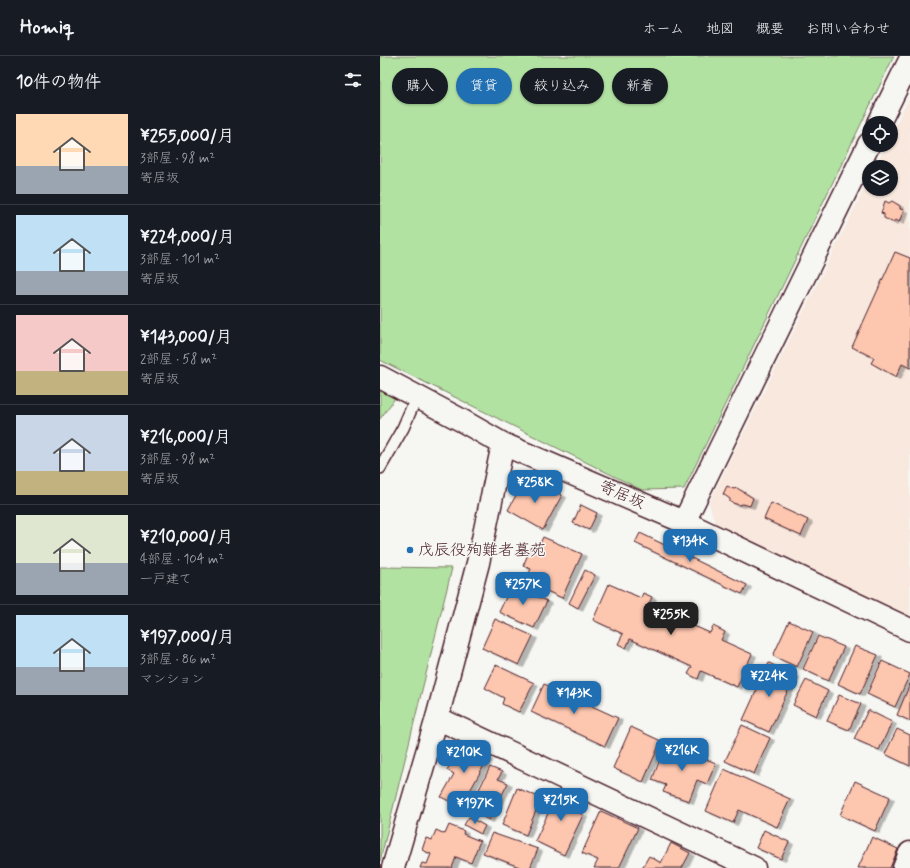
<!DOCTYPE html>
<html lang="ja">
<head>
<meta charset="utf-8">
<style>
  body { margin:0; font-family:Mynerve,"Klee One",sans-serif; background:#20242c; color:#f1f3f6; height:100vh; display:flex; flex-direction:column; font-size:15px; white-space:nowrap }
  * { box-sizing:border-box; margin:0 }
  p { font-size:13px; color:#9ea1a6 }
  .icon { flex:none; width:22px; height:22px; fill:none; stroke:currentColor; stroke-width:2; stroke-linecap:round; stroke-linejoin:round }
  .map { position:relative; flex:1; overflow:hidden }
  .panel { display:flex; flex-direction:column; background:#171b24; width:380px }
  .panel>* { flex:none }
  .banner { position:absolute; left:12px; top:12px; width:380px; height:36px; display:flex; gap:8px }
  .tools { position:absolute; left:482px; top:60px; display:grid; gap:8px }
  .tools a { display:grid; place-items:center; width:36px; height:36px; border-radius:50%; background:#171b24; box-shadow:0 1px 3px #0004; font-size:20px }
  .price { position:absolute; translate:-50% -34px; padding:0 9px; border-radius:8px; background:#1f6fb2; color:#fff; font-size:13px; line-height:26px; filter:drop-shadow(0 1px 2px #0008) }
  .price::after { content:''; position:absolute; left:50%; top:24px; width:12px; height:9px; margin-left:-6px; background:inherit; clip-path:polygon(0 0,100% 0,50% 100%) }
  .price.on { background:#222; color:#fff }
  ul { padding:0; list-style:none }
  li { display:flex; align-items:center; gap:12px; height:100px; padding:0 16px }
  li+li { border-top:1px solid #363941 }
  li span { display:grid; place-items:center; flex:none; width:112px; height:80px; border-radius:0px; color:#555 }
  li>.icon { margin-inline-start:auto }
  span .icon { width:48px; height:48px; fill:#fffc; stroke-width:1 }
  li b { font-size:17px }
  h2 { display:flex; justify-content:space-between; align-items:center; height:48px; padding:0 16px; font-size:17px }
  .chip { padding:0 14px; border-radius:18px; background:#171b24; box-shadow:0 1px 3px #0004; font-size:14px; line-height:36px }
  .chip.on { background:#1f6fb2; color:#fff }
  header { display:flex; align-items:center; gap:24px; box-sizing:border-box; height:56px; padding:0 20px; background:#171b24; border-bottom:1px solid #363941 }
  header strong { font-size:19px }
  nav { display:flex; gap:22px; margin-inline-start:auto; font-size:14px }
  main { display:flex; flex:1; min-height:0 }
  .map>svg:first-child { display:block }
  .built { fill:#f8e8de }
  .green { fill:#b2e2a2; stroke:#7e8066 }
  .building { fill:#fcc6af; stroke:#4a1f2b; filter:url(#shadow) }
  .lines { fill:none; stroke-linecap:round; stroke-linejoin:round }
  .service-casing { stroke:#4a1f2b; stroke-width:14 }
  .minor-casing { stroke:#4a1f2b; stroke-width:25 }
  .tertiary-casing { stroke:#4a1f2b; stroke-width:25 }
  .service { stroke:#f6f6f2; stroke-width:11 }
  .minor { stroke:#f6f6f2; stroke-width:22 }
  .tertiary { stroke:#f6f6f2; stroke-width:22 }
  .poi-dot { fill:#1f6fb2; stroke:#f6f6f2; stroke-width:1.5 }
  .labels { text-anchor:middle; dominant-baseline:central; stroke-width:3; stroke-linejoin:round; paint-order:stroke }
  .street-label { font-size:16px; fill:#4a1f2b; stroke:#f6f6f2 }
  .poi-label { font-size:16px; fill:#4a1f2b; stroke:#f6f6f2; text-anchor:start }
</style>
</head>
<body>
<header>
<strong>Homiq</strong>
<nav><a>ホーム</a><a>地図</a><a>概要</a><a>お問い合わせ</a></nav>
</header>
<main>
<section class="panel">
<h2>10件の物件<svg class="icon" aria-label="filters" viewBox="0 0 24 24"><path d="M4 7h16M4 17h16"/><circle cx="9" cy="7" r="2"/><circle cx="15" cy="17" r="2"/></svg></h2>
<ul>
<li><span style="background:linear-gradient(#ffd9b3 65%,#9aa5b1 0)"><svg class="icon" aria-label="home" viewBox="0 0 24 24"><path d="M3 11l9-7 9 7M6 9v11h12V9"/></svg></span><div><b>¥255,000/月</b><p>3部屋 · 98 m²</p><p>寄居坂</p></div></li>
<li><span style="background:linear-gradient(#bfe0f5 70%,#9aa5b1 0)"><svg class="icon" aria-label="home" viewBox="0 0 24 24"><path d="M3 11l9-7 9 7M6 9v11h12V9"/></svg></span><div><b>¥224,000/月</b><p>3部屋 · 101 m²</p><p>寄居坂</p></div></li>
<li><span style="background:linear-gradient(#f6c9c9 70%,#c2b280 0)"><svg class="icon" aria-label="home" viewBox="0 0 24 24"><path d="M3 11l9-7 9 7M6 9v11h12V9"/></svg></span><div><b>¥143,000/月</b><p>2部屋 · 58 m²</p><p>寄居坂</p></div></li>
<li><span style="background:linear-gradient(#c9d6e8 70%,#c2b280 0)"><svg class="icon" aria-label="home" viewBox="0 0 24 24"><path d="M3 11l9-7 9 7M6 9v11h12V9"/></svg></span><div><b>¥216,000/月</b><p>3部屋 · 98 m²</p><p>寄居坂</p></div></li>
<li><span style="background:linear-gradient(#dfe7d0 60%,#9aa5b1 0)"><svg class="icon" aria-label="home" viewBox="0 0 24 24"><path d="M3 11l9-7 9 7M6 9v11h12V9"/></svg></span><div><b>¥210,000/月</b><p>4部屋 · 104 m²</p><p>一戸建て</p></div></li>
<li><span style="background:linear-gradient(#bfe0f5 65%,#9aa5b1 0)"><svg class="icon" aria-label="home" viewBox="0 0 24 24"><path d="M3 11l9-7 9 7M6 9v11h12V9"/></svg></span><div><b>¥197,000/月</b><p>3部屋 · 86 m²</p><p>マンション</p></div></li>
</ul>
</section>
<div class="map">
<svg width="530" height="812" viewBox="0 0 530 812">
  <defs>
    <filter id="shadow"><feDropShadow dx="4.5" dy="2.5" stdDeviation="0" flood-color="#0004"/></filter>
  </defs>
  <rect width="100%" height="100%" fill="#f6f6f2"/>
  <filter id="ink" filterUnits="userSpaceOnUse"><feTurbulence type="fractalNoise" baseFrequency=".025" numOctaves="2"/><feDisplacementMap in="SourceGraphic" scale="8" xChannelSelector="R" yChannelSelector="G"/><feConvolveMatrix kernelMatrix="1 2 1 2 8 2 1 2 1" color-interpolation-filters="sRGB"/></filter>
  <g filter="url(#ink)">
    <path class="built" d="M530,40v521l-195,-94 -6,-20 160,-324v10h22v-22h-16l11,-22h5v-11z"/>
    <path class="green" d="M0,0h514l-210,433 -42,1 -262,-130z
      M0,330l18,8 -18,25z
      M0,511l72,1 -72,293z"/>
    <path class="building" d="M505,145l4,2 3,-2 8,5v3l4,1 -5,12 -3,-2 -4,2 -8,-4v-4l-3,-1z
      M515,196l15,6v110l-8,-4 -6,13 -25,-14 3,-5 -22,-11z
      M157,426l25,13 -19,35 -35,-20 13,-24 6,3 3,-5 4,3z
      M347,430l7,3 3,-1 16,10 -3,8 -7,-2 -4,1 -9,-3v-3l-7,-5z
      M391,447l37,17 -7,16 -37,-17z
      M201,449l16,8 -8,17 -16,-7z
      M260,477l107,52 -5,9 -107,-51z
      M163,481l39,17 -20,44 -37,-17 6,-12 -8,-3 8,-19 6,3z
      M205,514l10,5 -17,33 -9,-5z
      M229,528l32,14 2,-5 9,4 -4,9 62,27 3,-7 12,6 -4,8 31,14 -15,33 -36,-16 -3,8 -10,-5 4,-7 -62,-28 -4,9 -8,-4 5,-10 -30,-14z
      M132,529l35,16 -13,27 -35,-16z
      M115,563l38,17 -14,29 -37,-17z
      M409,565l24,11 -16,35 -24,-11z
      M438,580l26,11 -16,34 -25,-12z
      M475,590l23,9 -18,39 -22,-10z
      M502,605l28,13 -15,33 -28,-13z
      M389,607l26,12 -26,57 -26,-12z
      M116,609l38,18 -15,29 -17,-8 2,-6 -19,-10z
      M426,624l22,11 -12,25 -23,-11z
      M164,628l74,34 -13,28 -74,-34z
      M530,628v37l-13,-6z
      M459,639l22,9 -12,26 -22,-9z
      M488,654l24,12 -13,28 -25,-11z
      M362,669l28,13 -16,36 -29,-13z
      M251,671l30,14 -18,41 -30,-14z
      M517,673l13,6v31l-25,-12z
      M82,687l26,15 -27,49 -20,-10 13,-23 -7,-4z
      M286,688l50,19 -9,21 -10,-4 -8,21 -26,-9 3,-7 -14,-5z
      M110,711l12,5 -4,7 10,4 -19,37 -20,-10z
      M344,713l66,30 -13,28 -38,-17 -6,13 -27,-12z
      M475,725l35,16 -15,34 -35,-16z
      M137,732l24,10 -15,37 -24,-10z
      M180,732l24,11 -6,13 5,3 -19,40 -29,-14z
      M221,755l37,17 -19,40h-25l4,-8 -16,-7z
      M89,761l16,9 -4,8 -17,-9z
      M69,769l15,6 -1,3 17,7 -9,22 -15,-6 -4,11h-32l2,-5 5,1 4,-10 -9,-4 4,-12 6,2 4,-10 9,4z
      M384,774l25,12 -8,17 -25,-11z
      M112,777l46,16 -8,19h-8l-39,-15z
      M492,781l26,12 -8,19h-32z
      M291,787l19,10 -8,15h-40l7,-12 12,7z"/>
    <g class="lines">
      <g class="service-casing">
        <path id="service" d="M0,412l23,-40 14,-32"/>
      </g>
      <g class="minor-casing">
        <path id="minor" d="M499,67l31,-63
          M304,466l185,-378
          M57,662l317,150
          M524,812l6,-15"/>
      </g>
      <g class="tertiary-casing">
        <path id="tertiary" d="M0,321l81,43 42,24 181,78 226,108
          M13,812l44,-150 41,-155 25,-119"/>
      </g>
      <use href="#service" class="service"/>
      <use href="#minor" class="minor"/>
      <use href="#tertiary" class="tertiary"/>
    </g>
  </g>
  <circle class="poi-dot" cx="30" cy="494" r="4"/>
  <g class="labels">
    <g class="street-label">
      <text transform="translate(242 439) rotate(23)">寄居坂</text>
    </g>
    <g class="poi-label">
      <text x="38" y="494">戊辰役殉難者墓苑</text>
    </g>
  </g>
</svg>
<div class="tools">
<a><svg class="icon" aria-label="locate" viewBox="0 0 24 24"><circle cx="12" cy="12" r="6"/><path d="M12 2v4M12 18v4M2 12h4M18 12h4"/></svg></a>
<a><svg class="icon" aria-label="layers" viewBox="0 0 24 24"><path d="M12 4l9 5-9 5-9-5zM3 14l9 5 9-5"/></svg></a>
</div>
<b class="price" style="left:155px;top:448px">¥258K</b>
<b class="price" style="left:310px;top:507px">¥134K</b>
<b class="price" style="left:143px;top:550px">¥257K</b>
<b class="price on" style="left:291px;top:580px">¥255K</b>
<b class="price" style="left:389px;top:642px">¥224K</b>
<b class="price" style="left:194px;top:659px">¥143K</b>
<b class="price" style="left:302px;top:716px">¥216K</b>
<b class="price" style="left:84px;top:718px">¥210K</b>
<b class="price" style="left:181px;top:766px">¥215K</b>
<b class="price" style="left:95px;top:769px">¥197K</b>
<div class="banner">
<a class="chip">購入</a>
<a class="chip on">賃貸</a>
<a class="chip">絞り込み</a>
<a class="chip">新着</a>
</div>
</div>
</main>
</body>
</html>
